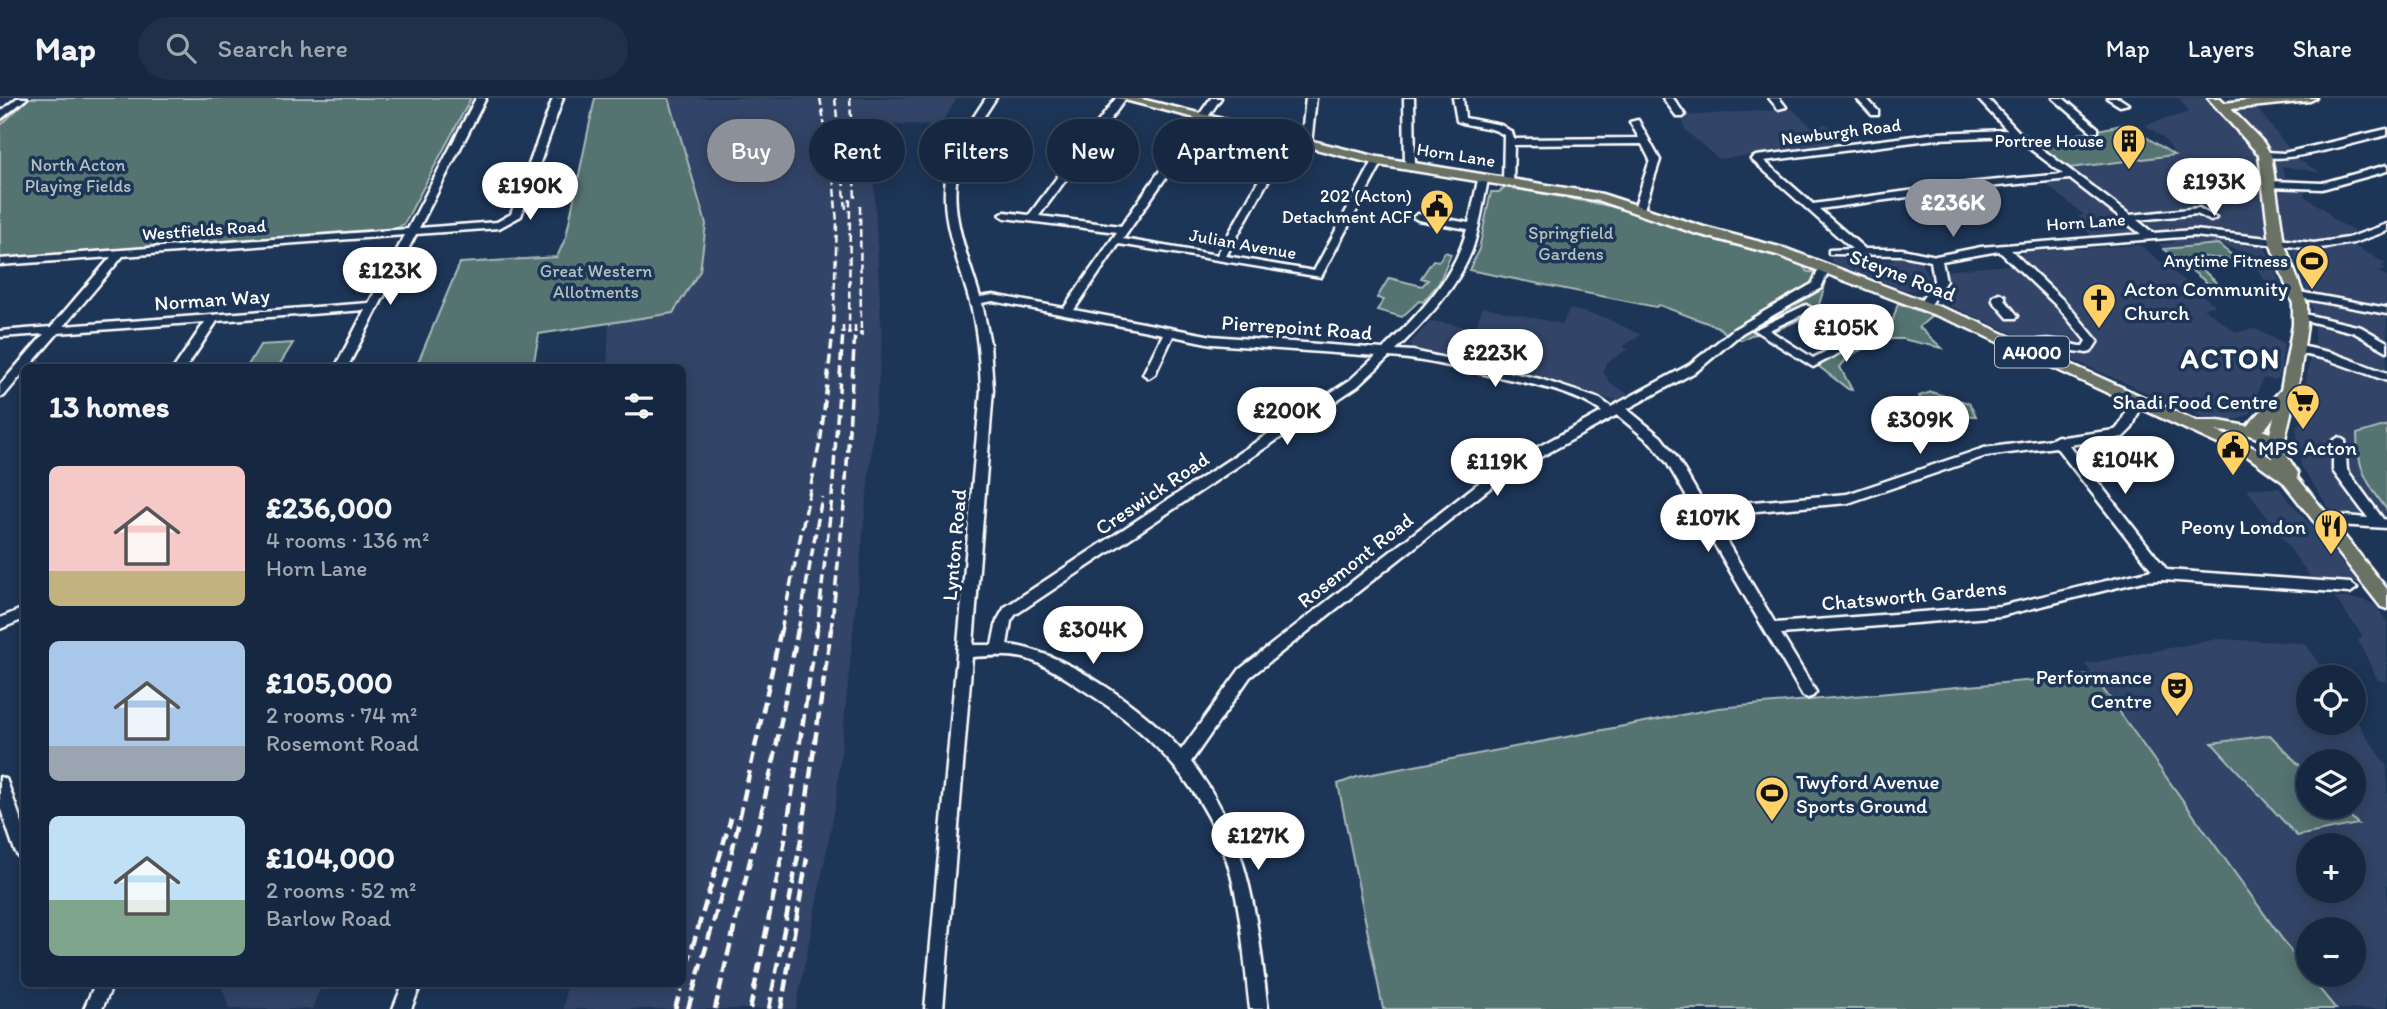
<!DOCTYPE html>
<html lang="en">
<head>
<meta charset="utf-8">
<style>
  body { margin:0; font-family:Itim,sans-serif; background:#1f3048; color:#f1f3f6; height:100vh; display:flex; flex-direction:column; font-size:26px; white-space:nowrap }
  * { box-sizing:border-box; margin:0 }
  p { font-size:23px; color:#9ea6b1 }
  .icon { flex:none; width:38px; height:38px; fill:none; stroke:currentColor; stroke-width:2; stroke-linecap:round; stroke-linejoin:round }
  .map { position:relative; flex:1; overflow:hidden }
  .side { position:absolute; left:21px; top:266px; width:665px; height:623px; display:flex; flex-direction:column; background:#162841; border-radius:10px; box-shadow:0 4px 18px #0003,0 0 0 2px #35445a }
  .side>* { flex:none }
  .guide { position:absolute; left:707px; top:21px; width:665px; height:63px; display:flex; gap:14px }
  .buttons { position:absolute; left:2296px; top:567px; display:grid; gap:14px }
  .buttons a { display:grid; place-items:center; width:70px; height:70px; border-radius:50%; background:#162841; box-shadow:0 4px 18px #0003,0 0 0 2px #35445a; font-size:35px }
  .price { position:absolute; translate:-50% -60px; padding:0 16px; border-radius:24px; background:#fff; color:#222; font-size:23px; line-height:46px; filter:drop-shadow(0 2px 4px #0008) }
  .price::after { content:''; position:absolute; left:50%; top:42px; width:21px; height:16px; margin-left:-10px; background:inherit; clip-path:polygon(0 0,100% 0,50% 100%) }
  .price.current { background:#8c9099; color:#fff }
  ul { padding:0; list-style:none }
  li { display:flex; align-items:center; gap:21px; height:175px; padding:0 28px }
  li span { display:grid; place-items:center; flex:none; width:196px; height:140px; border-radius:10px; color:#555 }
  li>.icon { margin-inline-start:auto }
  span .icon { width:84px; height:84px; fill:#fffc; stroke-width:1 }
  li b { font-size:30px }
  h2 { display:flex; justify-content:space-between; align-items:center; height:84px; padding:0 28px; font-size:30px }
  .chip { padding:0 24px; border-radius:32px; background:#162841; box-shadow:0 4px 18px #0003,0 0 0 2px #35445a; font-size:24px; line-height:63px }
  .chip.current { background:#8c9099; color:#fff }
  header { display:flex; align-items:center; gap:42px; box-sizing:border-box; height:98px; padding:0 35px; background:#162841; border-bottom:2px solid #35445a }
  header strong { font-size:33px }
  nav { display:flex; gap:38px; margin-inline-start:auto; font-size:24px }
  .search { width:490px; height:63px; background:#1f3048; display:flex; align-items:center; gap:18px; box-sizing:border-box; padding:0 24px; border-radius:38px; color:#9ea6b1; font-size:26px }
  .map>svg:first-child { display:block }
  .built { fill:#334467; fill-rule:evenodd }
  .green { fill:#557371; stroke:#aab9b8; stroke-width:2 }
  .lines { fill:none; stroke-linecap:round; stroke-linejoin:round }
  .minor-casing { stroke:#fff; stroke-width:5 }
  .major-casing { stroke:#fff; stroke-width:5 }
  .minor { fill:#1d3557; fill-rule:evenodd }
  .major { fill:#6a7165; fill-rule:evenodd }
  .rail-far2 { stroke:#fff; stroke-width:2.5; stroke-dasharray:8 3.5; stroke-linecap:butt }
  .rail-far1 { stroke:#fff; stroke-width:3.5; stroke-dasharray:10 5; stroke-linecap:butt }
  .rail { stroke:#fff; stroke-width:4.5; stroke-dasharray:12 6; stroke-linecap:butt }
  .labels { text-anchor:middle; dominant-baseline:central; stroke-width:7; stroke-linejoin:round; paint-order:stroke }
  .far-street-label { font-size:18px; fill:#fff; stroke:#1d3557 }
  .far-poi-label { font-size:18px; fill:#fff; stroke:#1d3557; text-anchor:end }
  .far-park-label { font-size:18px; fill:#b2c0bf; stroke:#1d3557 }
  .shield { fill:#1d3557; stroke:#bbc2cd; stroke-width:2 }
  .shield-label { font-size:19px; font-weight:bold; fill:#fff }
  .street-label { font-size:21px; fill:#fff; stroke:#1d3557 }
  .poi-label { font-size:21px; fill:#fff; stroke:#1d3557; text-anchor:start }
  .district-label { font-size:28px; font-weight:bold; letter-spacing:2px; fill:#fff; stroke:#1d3557 }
</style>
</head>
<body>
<header>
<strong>Map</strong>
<div class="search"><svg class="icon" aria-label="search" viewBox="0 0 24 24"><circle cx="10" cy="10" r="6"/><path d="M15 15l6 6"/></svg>Search here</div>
<nav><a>Map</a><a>Layers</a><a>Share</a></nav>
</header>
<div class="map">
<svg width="2387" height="911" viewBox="0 0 2387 911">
  <rect width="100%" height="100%" fill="#1d3557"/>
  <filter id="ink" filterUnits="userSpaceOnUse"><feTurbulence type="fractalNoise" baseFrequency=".0143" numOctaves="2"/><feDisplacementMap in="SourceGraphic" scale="14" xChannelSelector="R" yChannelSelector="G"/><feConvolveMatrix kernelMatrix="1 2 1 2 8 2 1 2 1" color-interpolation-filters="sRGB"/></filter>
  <g filter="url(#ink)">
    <path class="built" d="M669,0h312h-24l-16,27 -73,-2 6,60 8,162 -46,457 -40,207h-232l2,-25h116v-616l-75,-1 2,-44 64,-10 33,-89z
      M2179,0h70l48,61 25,14 -40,-7 3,11 19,3 5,4 -5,12 22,14 8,10 21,11 -15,7 47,26 -6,2 6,3 -8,3 8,5v147l-30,10v10l6,33 24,33v9l-53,-4 -33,-49 -5,-41h3l11,-68 5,-1 -1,-30 -2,-20 -19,-54v-11l-84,-10h-53l-85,-62 106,-13 -15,-19 -17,-12 44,-13z
      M1792,11l19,17 15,-2 27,19 -135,16 -33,-29 -3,-14z
      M2070,84l65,49 -1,1 -43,3 -13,-12 5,-1 -5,-6 6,-1 -38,-31z
      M2196,140l68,6 21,51 -12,-3 -27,-39 -28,-9 -11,3 -43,2 -5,-5 15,-1 -1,-4z
      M2140,147l76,61 -13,2 33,24 19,-3 29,14 -5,35 -4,2 -12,-2 -13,36 -11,5 -20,2 -19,-5 -256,-113 8,-19 -8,-13 64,-6 12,-8 3,-5z
      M1897,159l23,4 9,17 -7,11 -16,1 -75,-28v-4l61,3z
      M1483,209l80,17 6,-15 35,8 37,18 -18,11 5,3 -22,14 -3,8 8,13 18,10 -12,6 -10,-1 -52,-17 -90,-23 -47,-8 -8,-7 21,-23 44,7z
      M2246,390h33l80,95 -48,-5z
      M2334,499l31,3 10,5 12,17v60l-9,-2 -20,-40 5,-4z
      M2217,541l88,4 23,34h-20v46h46v-6l33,50v242h-51l-26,-34h44v-46h-46v43l-223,-308zM2308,663h46v46h-46zM2308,747h46v46h-46z
      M221,886h101l-10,25h-83z"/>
    <path class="green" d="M29,0h442l-67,126 -7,4 -397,30v-132z
      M595,0h74l37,126 -6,47 -27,42 -134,21 -6,33h-117l44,-104 97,-6 9,-20z
      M2126,26l48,31 -104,13 -34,-25z
      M1506,89l109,20 74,26 110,29 9,10h5l13,10 -9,29 61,20 14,-8 6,-20 34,13 -13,11 23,21 -40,-9h-26c-11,12 -26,13 -36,28l12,23 -4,-1 -31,-24 39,-25 -34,-22 -12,-3 -36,16 -23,4 -9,5 -14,-5 -10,-8 -59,-22 -3,2 -187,-37 10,-21 12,-57h8z
      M2218,146l20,16 -36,-3 4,5 -9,2 30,29 -8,-1 -55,-43z
      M1445,154l6,2 -12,29 -16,19 -4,-1 -17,16 -25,-7 7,-10 -7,-2 12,-20 33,8 6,-6 -7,-2 12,-18 6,1z
      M293,245l-15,24h-31l13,-22z
      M1931,294l38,11 7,13 -48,-1 -9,-19z
      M2387,327v85c-20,-27 -30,-41 -30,-76z
      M2093,577l215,300 28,34h-953l-45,-225 19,-7 361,-69z
      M2270,637l38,39v33h33l17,17 -61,12 -85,-93z"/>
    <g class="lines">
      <g class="minor-casing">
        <path id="minor" d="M17,0h10l-27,22v-8z
          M476,0h10l-67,130 78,-6 14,-8 42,-116h10l-42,118 -22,12 -83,6 -69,134h-12l30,-58 -148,11 -31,47h-12l31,-46 -147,11 -30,35h-4v4l-20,24 -4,1v-12l44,-51 -44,3v-6l51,-4 60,-70 -111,8v-6l408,-30zM405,137l-36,68 -305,23 59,-70z
          M986,0h10c-13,20 -27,39 -35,61 -16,47 6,94 19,138l13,-2 71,13 53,-76 -112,-14 -5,-3 5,-3 24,3 87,-117h10l-87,118 82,10 90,-128h10l-98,141 94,16 64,-115 5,-3 5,3 -65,116 88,15 59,-110 8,-2 2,2 -62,116 -202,-33 -45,66 138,26 171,13c36,-35 71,-70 84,-120l-49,-9 -5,-3 5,-3 51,9 9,-43 5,-3 5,3c-5,23 -8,47 -16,70 -15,39 -47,71 -76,100l17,1 127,28 60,20 11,8 78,-42 45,-36 78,-45 9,-19 4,-1 5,3 -9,21 -79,45 -45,38 -70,38 34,28 16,21 28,48 142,-12 137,-46 68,-9 6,-3 5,1 52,-7c11,-9 10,-29 23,-35l6,4 -12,29 -9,9 -54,8 98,125 183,13 7,5 -7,5 -187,-13 -20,1 -142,35 -220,18 35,58 -3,4 -5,2 -5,-2 -136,-233 -16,-20 -34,-28 -113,62 -254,200 -59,85c59,75 66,156 77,247h-18c-6,-49 -8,-101 -23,-148 -24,-76 -79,-131 -145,-172 -16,-11 -33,-22 -52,-29 -18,-6 -39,-4 -58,-3l-29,352h-18l56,-619c-1,-27 -3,-54 -9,-80 -11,-46 -36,-93 -24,-141 7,-26 24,-49 38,-71zM993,203l170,33 -20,40 6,4 6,-4 18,-38 39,8 164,12 -26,24 -345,227 -8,14 -5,24h-19l20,-255 -3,-46 -8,-41zM1389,259c32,2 64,10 96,17 36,8 87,16 117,38l-108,59 -254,198 -59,81c-35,-41 -120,-101 -174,-105l4,-24 4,-6 343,-229zM2056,349l96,123 -151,36 -226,17 -64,-108 137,-12 138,-47z
          M1306,0h10l-5,46 -5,3 -5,-3z
          M1404,0h10l1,69 -5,3 -5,-3z
          M1453,0h10l2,20 36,7 11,7 2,7 125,-1 -9,-16 8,-2 22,40 -16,49 -5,3 -5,-3 16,-49 -8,-16 -128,1 -1,38 -5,3 -5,-3 1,-48c-14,-10 -32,-7 -47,-14z
          M1663,0h10l12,17 -2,2h-6z
          M1769,0h10l7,9 -8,2z
          M1856,0h10l12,13v4h-6z
          M1977,0h10l31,33 112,84 69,-7 17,10 -5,3 -14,-7 -60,6 16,13 41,-3 120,13 34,-5 39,-14v7l-33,12 -40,6 -120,-13 -183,14 56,54 31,37 -7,11 -4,1 -45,-7 -1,7 -6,4 -6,-4 -1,-8c16,-12 35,-2 52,1h3l3,-5 -27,-33 -60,-57 -57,10 4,20 -17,25h-8l-2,-2 15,-23 -3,-20 -29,-6 -73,-1v-4l23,-1 -101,-90 5,-3 181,-23 70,-3zM2013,38l50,38 -96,9 -154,21 -49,-43 173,-22zM2070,81l71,55 -160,13 -45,9 -34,-7h-37l-46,-40 148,-20z
          M2053,0h10l35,30v4h-6z
          M2107,0h12l9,6 -8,2z
          M2387,31v6c-25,6 -109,31 -127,20l5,-3 19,1z
          M2387,67v6l-65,18 -52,-2 -5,-3 5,-3 52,2z
          M2299,194l88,16v6l-92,-17v-4z
          M1999,195l6,3v4l13,16 -2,2h-8l-15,-17v-5z
          M1806,207l57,32 2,2 -52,28 -59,-37zM1806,215l44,26 -37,19 -44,-28z
          M2300,215l61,14 26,15v9l-34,-19 -57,-14v-4z
          M2296,247l37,8 54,20v8l-61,-22 -34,-7 -2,-3z
          M2339,339l6,4 2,29 36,49 4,1v8l-66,-4 -7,-5 7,-5 47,4 -35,-47v-30z
          M24,510v11l-24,10v-11z
          M0,679l6,2 2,5 16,45v29l-6,-2 -3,-5 -15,-44z
          M95,886h18l-11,25h-18z
          M403,886h18l-10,25h-18z"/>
      </g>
      <g class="major-casing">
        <path id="major" d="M1117,0h20l241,59 224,37 102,33 83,22 182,69 227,103h23l28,5 34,-36 12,-65v-21l-23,-61 -11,-88 -51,-57h12l5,5 39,-5h52l-6,3 -79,8 32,33 8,13 13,88 23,61v21l-7,50 -16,68 1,10 13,20 -1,4 90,112v20l-6,-2 -98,-125 -40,-29 -8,-1 -276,-128 -182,-69 -83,-22 -94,-32 -222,-36zM2274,319l-4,16 -8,-3 3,-1zM2216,333c14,1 40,2 50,13 4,3 4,11 7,15 -18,-12 -36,-19 -57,-28z"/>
      </g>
      <use href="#minor" class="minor"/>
      <use href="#major" class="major"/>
      <path class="rail-far2" d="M820,0l13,76 4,49 -4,110
        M835,0l11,111
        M850,0l5,101
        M860,108l1,127
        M843,235v-8
        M849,235l1,-134
        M855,235v-8"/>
      <path class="rail-far1" d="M861,233v5
        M849,237v-4
        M781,533l40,-194 12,-106
        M798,533l24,-134
        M817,533l15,-134 11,-166
        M831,533l14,-134 10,-166"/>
      <path class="rail" d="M682,884l49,-164
        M675,911l7,-25
        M688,911l38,-130 55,-250
        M715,911l59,-250 24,-130
        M750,911l35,-169 32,-211
        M769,911l32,-169 30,-211
        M781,911l26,-151"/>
    </g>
  </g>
  <defs>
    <g id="building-pin" transform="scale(1.75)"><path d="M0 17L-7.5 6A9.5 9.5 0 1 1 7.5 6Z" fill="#ffd166" stroke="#1d3557"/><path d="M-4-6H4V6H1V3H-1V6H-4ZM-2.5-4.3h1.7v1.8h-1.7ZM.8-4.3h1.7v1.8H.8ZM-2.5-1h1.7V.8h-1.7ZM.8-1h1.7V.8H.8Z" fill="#111"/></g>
    <g id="civic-pin" transform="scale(1.75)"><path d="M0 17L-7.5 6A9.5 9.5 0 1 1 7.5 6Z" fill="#ffd166" stroke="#1d3557"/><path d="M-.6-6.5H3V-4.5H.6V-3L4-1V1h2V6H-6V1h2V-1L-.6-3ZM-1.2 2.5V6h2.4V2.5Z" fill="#111"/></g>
    <g id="stadium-pin" transform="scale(1.75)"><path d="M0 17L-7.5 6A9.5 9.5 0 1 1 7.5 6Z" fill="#ffd166" stroke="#1d3557"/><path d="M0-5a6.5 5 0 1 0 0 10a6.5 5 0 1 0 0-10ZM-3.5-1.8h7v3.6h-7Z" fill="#111"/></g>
    <g id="church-pin" transform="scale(1.75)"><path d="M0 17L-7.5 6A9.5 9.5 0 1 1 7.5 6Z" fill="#ffd166" stroke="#1d3557"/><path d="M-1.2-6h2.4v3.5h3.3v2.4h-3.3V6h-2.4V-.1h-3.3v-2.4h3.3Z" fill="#111"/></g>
    <g id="supermarket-pin" transform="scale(1.75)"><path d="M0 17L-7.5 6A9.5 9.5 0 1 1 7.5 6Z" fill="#ffd166" stroke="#1d3557"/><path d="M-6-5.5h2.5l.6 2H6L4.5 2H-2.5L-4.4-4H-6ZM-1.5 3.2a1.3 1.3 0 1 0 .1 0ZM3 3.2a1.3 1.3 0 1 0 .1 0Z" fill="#111"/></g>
    <g id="restaurant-pin" transform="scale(1.75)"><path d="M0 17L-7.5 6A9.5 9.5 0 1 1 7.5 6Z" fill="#ffd166" stroke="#1d3557"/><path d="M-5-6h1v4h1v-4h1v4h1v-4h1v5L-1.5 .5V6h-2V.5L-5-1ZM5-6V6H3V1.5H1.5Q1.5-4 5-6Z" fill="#111"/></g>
    <g id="theatre-pin" transform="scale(1.75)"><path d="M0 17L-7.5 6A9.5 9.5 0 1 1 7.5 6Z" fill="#ffd166" stroke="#1d3557"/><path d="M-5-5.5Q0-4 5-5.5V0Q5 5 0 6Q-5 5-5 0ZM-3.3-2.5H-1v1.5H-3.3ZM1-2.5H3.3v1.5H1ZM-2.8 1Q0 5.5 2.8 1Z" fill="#111"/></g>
  </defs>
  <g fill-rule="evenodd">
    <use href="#building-pin" x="2129" y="43"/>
    <use href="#civic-pin" x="1437" y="108"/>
    <use href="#stadium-pin" x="2312" y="163"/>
    <use href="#church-pin" x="2099" y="202"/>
    <use href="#supermarket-pin" x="2303" y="303"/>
    <use href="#civic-pin" x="2233" y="349"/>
    <use href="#restaurant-pin" x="2331" y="428"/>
    <use href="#theatre-pin" x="2177" y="590"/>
    <use href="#stadium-pin" x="1772" y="695"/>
  </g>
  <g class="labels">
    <g class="far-street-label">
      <text transform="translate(1841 34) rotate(-7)">Newburgh Road</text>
      <text transform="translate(1456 57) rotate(9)">Horn Lane</text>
      <text transform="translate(2086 124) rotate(-4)">Horn Lane</text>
      <text transform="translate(204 132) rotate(-4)">Westfields Road</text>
      <text transform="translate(1243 146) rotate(10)">Julian Avenue</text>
    </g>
    <g class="far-poi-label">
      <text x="2104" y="43">Portree House</text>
      <text x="1412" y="98">202 (Acton)<tspan x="1412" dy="21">Detachment ACF</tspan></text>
      <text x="2288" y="163">Anytime Fitness</text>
    </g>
    <g class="far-park-label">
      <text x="78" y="67">North Acton<tspan x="78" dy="21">Playing Fields</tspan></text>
      <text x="1571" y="135">Springfield<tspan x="1571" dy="21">Gardens</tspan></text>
      <text x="596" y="173">Great Western<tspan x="596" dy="21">Allotments</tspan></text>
    </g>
    <rect class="shield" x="1995" y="238.5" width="74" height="31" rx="5"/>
    <g class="shield-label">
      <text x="2032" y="254">A4000</text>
    </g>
    <g class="street-label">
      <text transform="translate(1903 177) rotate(21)">Steyne Road</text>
      <text transform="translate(212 201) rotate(-4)">Norman Way</text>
      <text transform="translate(1297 229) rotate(4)">Pierrepoint Road</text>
      <text transform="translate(1152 395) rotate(-34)">Creswick Road</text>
      <text transform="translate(954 447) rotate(-85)">Lynton Road</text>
      <text transform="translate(1355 462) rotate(-38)">Rosemont Road</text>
      <text transform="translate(1914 497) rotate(-5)">Chatsworth Gardens</text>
    </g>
    <g class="poi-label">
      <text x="2124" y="190">Acton Community<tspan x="2124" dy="24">Church</tspan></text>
      <text x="2278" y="303" text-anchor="end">Shadi Food Centre</text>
      <text x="2258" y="349">MPS Acton</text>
      <text x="2306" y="428" text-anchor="end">Peony London</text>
      <text x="2152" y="578" text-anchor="end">Performance<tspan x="2152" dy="24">Centre</tspan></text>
      <text x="1796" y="683">Twyford Avenue<tspan x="1796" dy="24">Sports Ground</tspan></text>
    </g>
    <g class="district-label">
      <text x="2231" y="260">ACTON</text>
    </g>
  </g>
</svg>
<div class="buttons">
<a><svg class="icon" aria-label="locate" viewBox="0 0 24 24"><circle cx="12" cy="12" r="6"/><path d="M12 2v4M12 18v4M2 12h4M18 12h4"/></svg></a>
<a><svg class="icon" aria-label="layers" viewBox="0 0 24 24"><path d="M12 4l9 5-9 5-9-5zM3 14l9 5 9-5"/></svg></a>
<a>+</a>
<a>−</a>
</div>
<b class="price" style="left:2214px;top:120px">£193K</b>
<b class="price" style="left:530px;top:124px">£190K</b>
<b class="price current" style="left:1953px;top:141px">£236K</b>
<b class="price" style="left:390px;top:209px">£123K</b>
<b class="price" style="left:1846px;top:266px">£105K</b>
<b class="price" style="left:1495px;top:291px">£223K</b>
<b class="price" style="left:1287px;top:349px">£200K</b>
<b class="price" style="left:1920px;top:358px">£309K</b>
<b class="price" style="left:2125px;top:398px">£104K</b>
<b class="price" style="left:1497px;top:400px">£119K</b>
<b class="price" style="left:1708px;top:456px">£107K</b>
<b class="price" style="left:1093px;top:568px">£304K</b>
<b class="price" style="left:1258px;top:774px">£127K</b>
<div class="guide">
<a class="chip current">Buy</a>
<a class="chip">Rent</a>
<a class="chip">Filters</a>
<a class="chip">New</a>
<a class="chip">Apartment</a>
</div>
<section class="side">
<h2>13 homes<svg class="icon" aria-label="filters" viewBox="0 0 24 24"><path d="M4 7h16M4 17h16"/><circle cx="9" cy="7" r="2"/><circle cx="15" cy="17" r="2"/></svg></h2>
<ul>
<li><span style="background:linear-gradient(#f6c9c9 75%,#c2b280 0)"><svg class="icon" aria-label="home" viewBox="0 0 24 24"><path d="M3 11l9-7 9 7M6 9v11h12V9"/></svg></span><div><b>£236,000</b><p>4 rooms · 136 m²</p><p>Horn Lane</p></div></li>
<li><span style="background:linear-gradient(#a9c7e8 75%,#9aa5b1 0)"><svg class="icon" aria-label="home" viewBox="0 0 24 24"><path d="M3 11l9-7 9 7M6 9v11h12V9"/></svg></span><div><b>£105,000</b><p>2 rooms · 74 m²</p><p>Rosemont Road</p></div></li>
<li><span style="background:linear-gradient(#bfe0f5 60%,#7fa58c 0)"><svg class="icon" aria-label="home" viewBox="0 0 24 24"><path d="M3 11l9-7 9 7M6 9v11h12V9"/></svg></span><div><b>£104,000</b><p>2 rooms · 52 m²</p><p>Barlow Road</p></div></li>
</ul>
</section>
</div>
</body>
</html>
